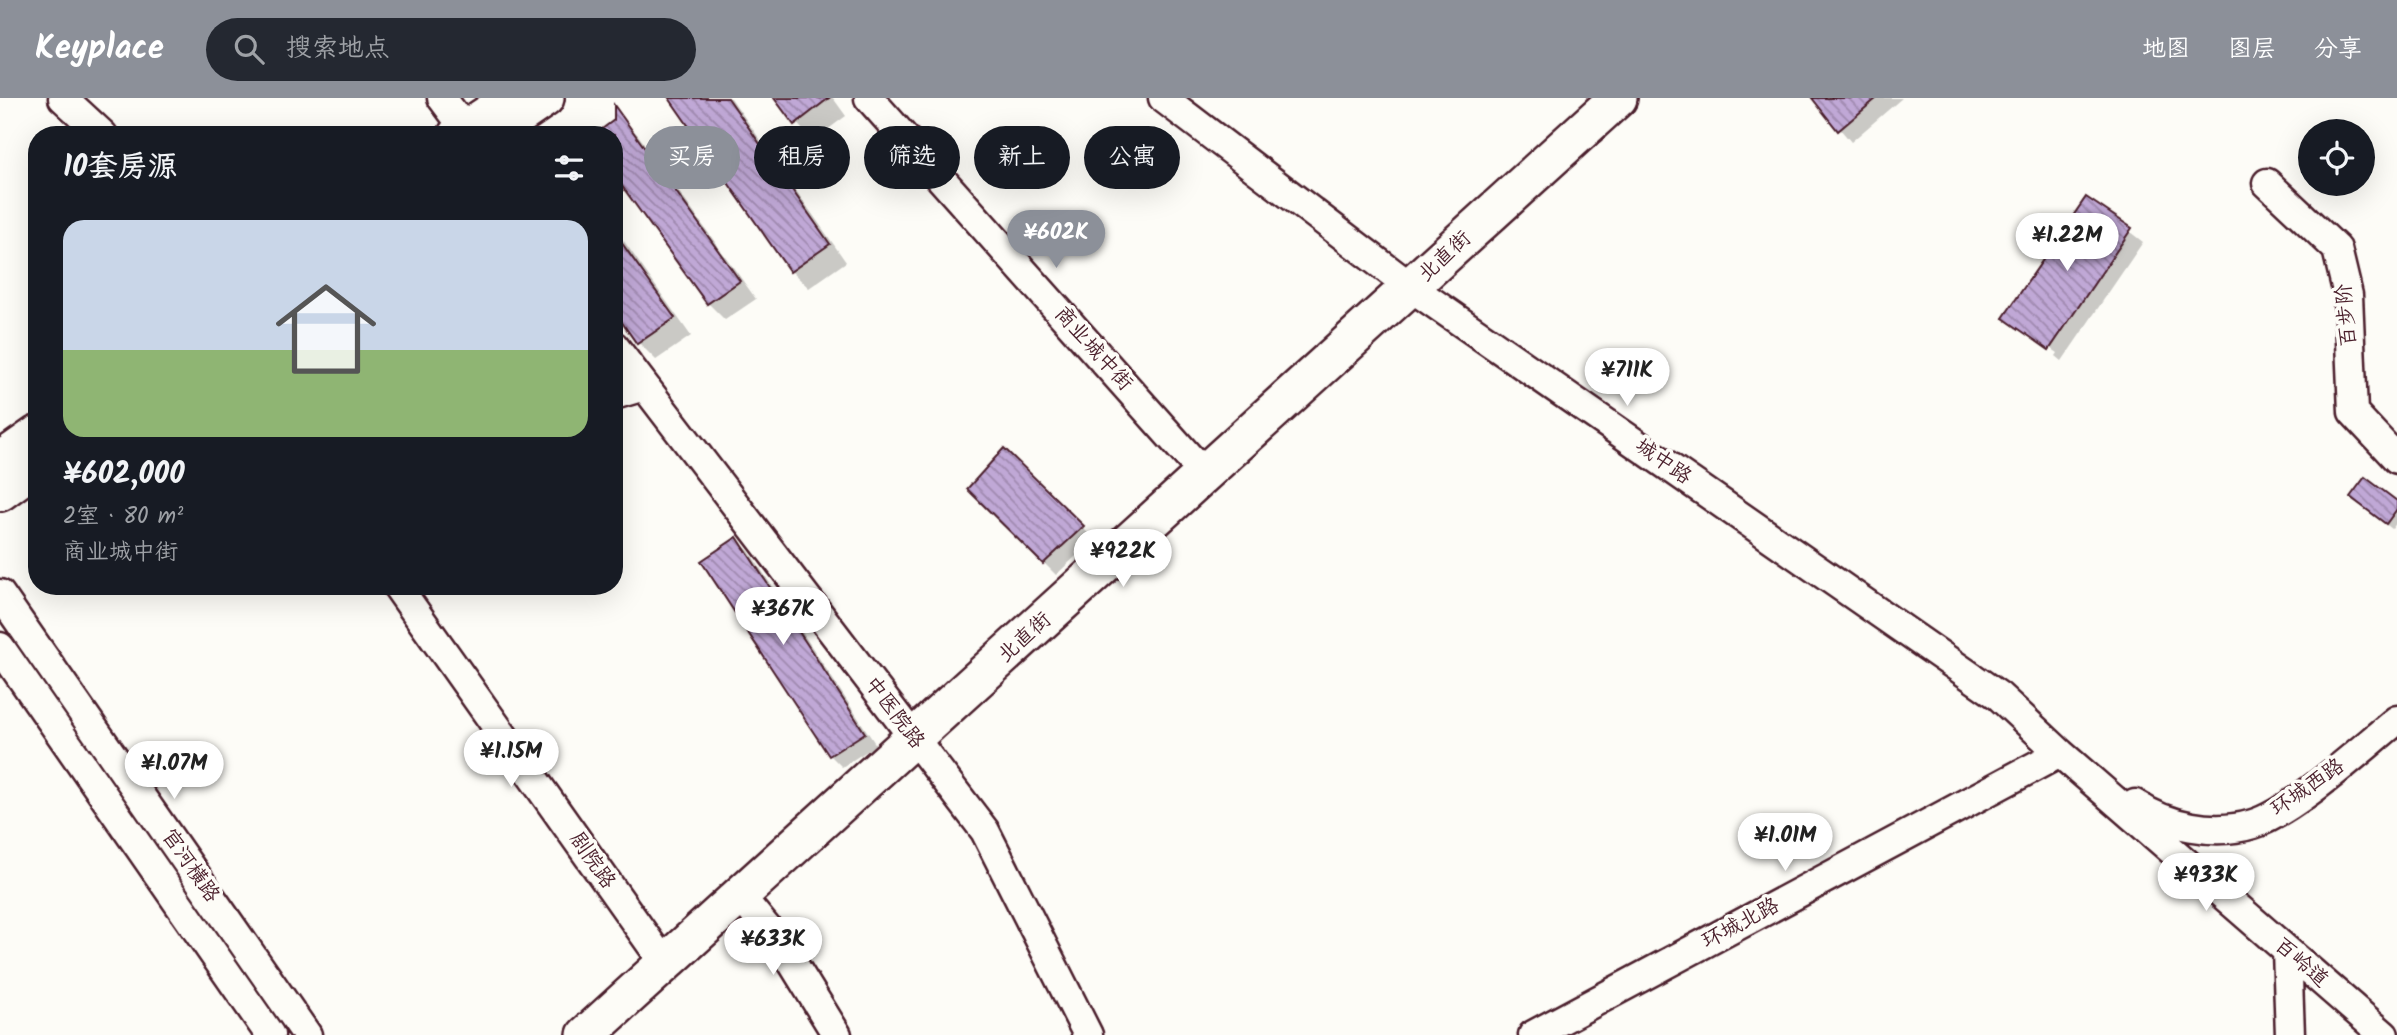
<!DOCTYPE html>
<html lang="zh">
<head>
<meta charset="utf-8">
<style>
  body { margin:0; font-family:Kalam,"LXGW WenKai TC",sans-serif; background:#242831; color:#f1f3f6; height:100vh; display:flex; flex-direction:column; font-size:26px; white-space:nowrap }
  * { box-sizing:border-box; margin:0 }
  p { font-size:23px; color:#9ea1a6 }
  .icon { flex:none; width:38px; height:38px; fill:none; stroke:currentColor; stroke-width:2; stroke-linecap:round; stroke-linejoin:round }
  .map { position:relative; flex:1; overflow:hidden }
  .drawer { position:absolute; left:28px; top:28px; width:595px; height:469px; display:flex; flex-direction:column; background:#171b24; border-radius:28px; box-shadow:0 7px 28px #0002 }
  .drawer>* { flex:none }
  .banner { position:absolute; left:644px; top:28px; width:665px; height:63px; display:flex; gap:14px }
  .tools { position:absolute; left:2298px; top:21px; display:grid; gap:14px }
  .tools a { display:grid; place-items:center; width:77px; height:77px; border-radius:50%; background:#171b24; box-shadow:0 7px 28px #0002; font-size:35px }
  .price { position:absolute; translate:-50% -60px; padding:0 16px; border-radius:24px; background:#fff; color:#222; font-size:23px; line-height:46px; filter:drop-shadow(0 2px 4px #0008) }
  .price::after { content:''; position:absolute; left:50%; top:42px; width:21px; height:16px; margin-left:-10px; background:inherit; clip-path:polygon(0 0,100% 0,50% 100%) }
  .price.on { background:#8c9099; color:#fff }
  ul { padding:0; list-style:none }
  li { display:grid; align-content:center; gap:14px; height:371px; padding:0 35px }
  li+li { border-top:2px solid #363941 }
  li span { display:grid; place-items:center; height:217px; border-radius:21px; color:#555 }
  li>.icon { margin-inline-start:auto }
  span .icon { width:126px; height:126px; fill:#fffc; stroke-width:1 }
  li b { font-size:30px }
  h2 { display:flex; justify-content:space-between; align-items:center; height:84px; padding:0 35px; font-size:30px }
  .chip { padding:0 24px; border-radius:32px; background:#171b24; box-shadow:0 7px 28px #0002; font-size:24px; line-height:63px }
  .chip.on { background:#8c9099; color:#fff }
  header { display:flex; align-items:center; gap:42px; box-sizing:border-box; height:98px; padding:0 35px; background:#8c9099; color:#fff }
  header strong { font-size:33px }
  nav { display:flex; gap:38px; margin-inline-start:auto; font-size:24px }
  .search { width:490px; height:63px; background:#242831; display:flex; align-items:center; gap:18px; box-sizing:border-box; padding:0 24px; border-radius:38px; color:#9ea1a6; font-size:26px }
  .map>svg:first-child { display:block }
  .shadow { fill:#0003 }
  .building { fill:url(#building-back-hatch); stroke:#4a1f2b; stroke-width:2 }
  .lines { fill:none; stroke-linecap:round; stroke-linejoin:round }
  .minor-casing { stroke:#4a1f2b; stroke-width:33 }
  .major-casing { stroke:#4a1f2b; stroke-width:42 }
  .minor { stroke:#fdfcf7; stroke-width:28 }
  .major { stroke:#fdfcf7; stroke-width:37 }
  .labels { text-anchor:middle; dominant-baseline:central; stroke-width:7; stroke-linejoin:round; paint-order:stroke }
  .street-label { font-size:21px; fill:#4a1f2b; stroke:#fdfcf7 }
</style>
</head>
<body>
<header>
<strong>Keyplace</strong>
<div class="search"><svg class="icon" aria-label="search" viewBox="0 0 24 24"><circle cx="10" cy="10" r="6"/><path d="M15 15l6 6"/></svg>搜索地点</div>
<nav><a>地图</a><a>图层</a><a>分享</a></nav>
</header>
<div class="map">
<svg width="2397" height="937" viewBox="0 0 2397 937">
  <defs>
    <pattern id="building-back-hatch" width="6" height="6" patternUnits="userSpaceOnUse" patternTransform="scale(1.75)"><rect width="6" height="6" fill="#c0a8d6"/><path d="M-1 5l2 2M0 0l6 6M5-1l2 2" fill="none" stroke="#9e88ae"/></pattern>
  </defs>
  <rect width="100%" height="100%" fill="#fdfcf7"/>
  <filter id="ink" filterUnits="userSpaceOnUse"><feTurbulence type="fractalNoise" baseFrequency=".0143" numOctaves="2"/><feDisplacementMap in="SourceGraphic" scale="14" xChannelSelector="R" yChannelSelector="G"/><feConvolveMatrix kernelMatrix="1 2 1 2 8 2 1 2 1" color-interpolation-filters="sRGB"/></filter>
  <g filter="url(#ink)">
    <path class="shadow" d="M671,0h60l115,164 -37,26 -18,-17z
      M776,0h57l13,18 -34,25z
      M1814,0h88l-51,44z
      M621,19l17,18 118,164 -31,21 -17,-17z
      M2087,101l56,43 -81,119 -6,-5 2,-3 -42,-28v4l-11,-11z
      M614,129l77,109 -35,24 -17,-17 -25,-35z
      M1004,353l90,88 -38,36 -86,-86z
      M2358,405h39v19l-5,7z
      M737,442l12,11 127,194 -34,22 -12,-12z"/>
    <path class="building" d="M669,0h59l102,146 -40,28z
      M774,0h55l-35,27z
      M1812,0h65l-39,33z
      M614,7l126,176 -33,23 -93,-129v-40h-20l20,-15z
      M2086,99l46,31 -83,122 -46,-32z
      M614,134l61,86 -38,26 -23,-33z
      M1004,350l80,78 -41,38 -76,-75z
      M2365,379l32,24v8l-11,15 -36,-27z
      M737,439l128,196 -36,23 -128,-195z"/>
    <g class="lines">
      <g class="minor-casing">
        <path id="minor" d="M63,0l40,37
          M442,0l23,31v6
          M869,0l336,377
          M1163,0l249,190 587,408 61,57 324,282
          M2267,85l70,66 11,46 5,117 44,47
          M614,248l371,485 103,204
          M614,297l30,-9
          M397,488l268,378
          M0,496l307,441
          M0,549l270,388
          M2135,706c32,22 79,32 118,20 40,-12 109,-76 144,-104
          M740,798l44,53 53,86
          M2287,853l3,84
          M1533,937l527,-282"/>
      </g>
      <g class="major-casing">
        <path id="major" d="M457,37l51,-34
          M491,37l54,-37
          M0,363l37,-26
          M0,394l37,-27
          M586,937l1032,-937"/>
      </g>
      <use href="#minor" class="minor"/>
      <use href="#major" class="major"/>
    </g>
  </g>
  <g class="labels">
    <g class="street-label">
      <text transform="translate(1445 159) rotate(-43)">北直街</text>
      <text transform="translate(2347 217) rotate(-95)">百步阶</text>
      <text transform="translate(1093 251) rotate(48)">商业城中街</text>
      <text transform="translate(1663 364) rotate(35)">城中路</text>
      <text transform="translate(1025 540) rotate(-42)">北直街</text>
      <text transform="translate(894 615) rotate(53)">中医院路</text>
      <text transform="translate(2308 690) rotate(-35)">环城西路</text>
      <text transform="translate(592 763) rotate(55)">剧院路</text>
      <text transform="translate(190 768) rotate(55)">官河横路</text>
      <text transform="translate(1741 826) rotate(-28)">环城北路</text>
      <text transform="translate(2301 865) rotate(41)">百岭道</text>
    </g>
  </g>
</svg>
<div class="tools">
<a><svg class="icon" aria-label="locate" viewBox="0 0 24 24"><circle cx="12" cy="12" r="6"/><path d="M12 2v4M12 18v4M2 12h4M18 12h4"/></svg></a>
</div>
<b class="price on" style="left:1056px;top:172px">¥602K</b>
<b class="price" style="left:2067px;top:175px">¥1.22M</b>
<b class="price" style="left:1627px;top:310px">¥711K</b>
<b class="price" style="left:1123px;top:491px">¥922K</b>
<b class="price" style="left:783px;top:549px">¥367K</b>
<b class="price" style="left:511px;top:691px">¥1.15M</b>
<b class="price" style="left:174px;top:703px">¥1.07M</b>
<b class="price" style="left:1785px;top:775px">¥1.01M</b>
<b class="price" style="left:2206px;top:815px">¥933K</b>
<b class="price" style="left:773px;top:879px">¥633K</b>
<div class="banner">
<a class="chip on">买房</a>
<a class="chip">租房</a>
<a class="chip">筛选</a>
<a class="chip">新上</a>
<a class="chip">公寓</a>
</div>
<section class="drawer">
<h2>10套房源<svg class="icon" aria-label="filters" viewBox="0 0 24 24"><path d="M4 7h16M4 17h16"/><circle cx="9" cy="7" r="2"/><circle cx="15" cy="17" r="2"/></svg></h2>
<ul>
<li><span style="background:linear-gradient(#c9d6e8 60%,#8fb573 0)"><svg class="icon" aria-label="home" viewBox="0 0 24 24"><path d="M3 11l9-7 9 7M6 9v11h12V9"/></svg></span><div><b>¥602,000</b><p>2室 · 80 m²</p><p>商业城中街</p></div></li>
</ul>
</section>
</div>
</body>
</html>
